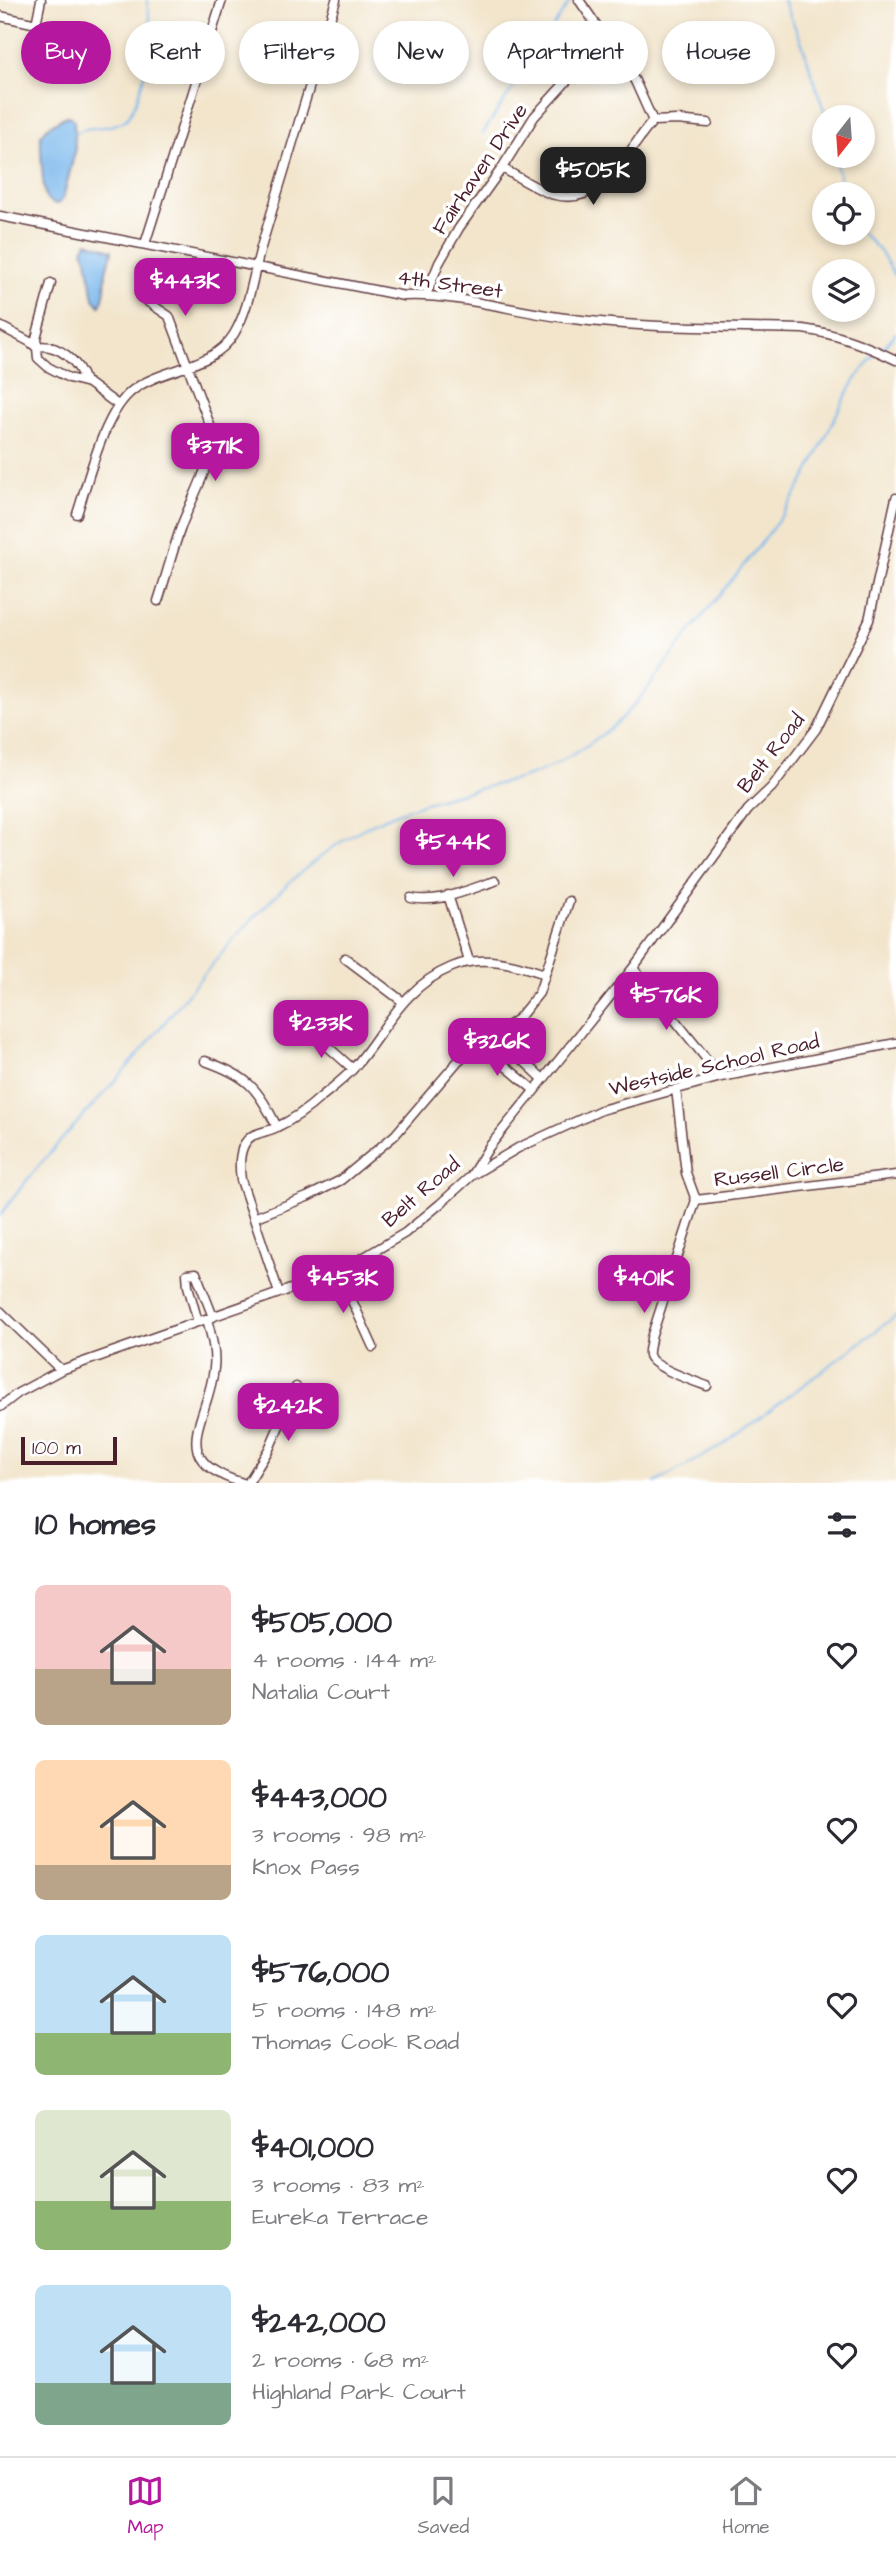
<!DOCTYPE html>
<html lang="en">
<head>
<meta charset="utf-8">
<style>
  body { margin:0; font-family:"Architects Daughter",sans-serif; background:#f7f7f7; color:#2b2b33; height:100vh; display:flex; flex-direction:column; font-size:26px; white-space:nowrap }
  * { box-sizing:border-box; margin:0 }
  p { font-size:23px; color:#7c7c81 }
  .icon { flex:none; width:38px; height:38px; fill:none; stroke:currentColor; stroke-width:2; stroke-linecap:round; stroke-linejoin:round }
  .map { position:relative; height:1483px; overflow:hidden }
  .drawer { display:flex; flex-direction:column; background:#fff; flex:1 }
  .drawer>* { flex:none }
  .top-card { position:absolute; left:21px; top:21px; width:854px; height:63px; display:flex; gap:14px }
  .needle { width:46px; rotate:197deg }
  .buttons { position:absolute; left:812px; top:105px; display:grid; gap:14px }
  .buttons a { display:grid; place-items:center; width:63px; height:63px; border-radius:50%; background:#fff; box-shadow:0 4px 10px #0003; font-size:35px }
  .scale { position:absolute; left:21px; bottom:18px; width:96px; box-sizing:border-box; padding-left:7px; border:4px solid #4a1f2b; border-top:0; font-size:19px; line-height:24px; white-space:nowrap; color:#4a1f2b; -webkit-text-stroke:5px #fff; paint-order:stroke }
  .price { position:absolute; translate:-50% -60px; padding:0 16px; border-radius:14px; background:#b5179e; color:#fff; font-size:23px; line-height:46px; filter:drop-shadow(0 2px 4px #0008) }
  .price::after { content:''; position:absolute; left:50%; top:42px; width:21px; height:16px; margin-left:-10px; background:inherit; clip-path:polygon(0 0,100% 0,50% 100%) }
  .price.current { background:#222; color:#fff }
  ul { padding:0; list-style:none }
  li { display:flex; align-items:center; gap:21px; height:175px; padding:0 35px }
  li span { display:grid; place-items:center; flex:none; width:196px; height:140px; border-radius:10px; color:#555 }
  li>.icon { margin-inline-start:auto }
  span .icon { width:84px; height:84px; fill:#fffc; stroke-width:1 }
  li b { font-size:30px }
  h2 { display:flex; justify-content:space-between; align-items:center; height:84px; padding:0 35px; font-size:30px }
  .pill { padding:0 24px; border-radius:32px; background:#fff; box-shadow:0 4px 10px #0003; font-size:24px; line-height:63px }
  .pill.current { background:#b5179e; color:#fff }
  .tab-bar { display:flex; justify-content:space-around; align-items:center; height:98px; border-top:2px solid #e1e1e2; background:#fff; font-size:19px; color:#7c7c81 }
  .tab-bar a { display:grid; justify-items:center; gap:4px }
  .tab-bar .current { color:#b5179e }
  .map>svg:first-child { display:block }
  .water { fill:#79b7ec; stroke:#626b8c; stroke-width:2 }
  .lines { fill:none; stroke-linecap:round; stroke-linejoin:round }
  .stream { stroke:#79b7ec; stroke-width:2 }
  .minor-casing { stroke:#633d43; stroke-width:11 }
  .minor { stroke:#fff; stroke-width:8 }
  .labels { text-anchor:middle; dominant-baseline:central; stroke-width:7; stroke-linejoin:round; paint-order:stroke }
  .street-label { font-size:21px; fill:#4a1f2b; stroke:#fff }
</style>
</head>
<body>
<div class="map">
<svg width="896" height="1483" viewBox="0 0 896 1483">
  <rect width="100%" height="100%" fill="#fff"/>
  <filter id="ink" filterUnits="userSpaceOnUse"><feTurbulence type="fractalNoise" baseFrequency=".0143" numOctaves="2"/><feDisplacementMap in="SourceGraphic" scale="14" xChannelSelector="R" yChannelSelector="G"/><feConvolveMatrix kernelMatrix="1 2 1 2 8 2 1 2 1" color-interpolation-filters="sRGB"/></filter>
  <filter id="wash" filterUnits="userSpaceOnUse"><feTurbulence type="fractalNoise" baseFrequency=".00686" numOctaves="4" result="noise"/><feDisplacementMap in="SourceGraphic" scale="28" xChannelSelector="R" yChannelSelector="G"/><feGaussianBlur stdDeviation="1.57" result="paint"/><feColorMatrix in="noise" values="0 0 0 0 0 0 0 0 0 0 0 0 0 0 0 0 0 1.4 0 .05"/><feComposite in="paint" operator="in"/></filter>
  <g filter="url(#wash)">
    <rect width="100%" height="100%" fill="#f2e5cc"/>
    <path class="water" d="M67,116l4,1 3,4 1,31 -12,46 -3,5 -5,1c-4,-2 -6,-2 -9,-6 -3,-6 -6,-54 -5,-62 1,-7 20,-17 26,-20z
      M87,242l25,8c0,9 -5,13 -6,22 -1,12 0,23 -6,34l-6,-7 -7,-40 -4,-9z"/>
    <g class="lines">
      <path class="stream" d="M783,0l19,43 24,74
        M483,133l88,-133
        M73,134c15,-10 37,-3 52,-14 12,-9 24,-61 26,-77 1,-14 -2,-29 -4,-43
        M834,156l10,38
        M862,233l18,18 16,26
        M882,349l14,-16
        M0,1216c46,-66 106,-120 156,-183 56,-69 123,-156 201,-201 38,-22 83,-34 125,-44 16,-5 34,-7 49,-13 24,-8 57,-29 77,-45 33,-26 59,-69 85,-102 36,-46 77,-91 107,-141 26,-43 41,-96 75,-132
        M655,1483l68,-38 173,-129"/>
    </g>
  </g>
  <g filter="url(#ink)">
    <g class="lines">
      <g class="minor-casing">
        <path id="minor" d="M579,0l56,81 18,40
          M0,16l83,18
          M36,24l5,-24
          M502,168c15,8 37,23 53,27 50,12 71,-44 98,-74l24,-1 31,3
          M0,216l404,80c52,-3 115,17 169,23 76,10 153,8 230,10 34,5 62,16 93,31
          M145,244l77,-244
          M51,283l-15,55 2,20 10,9 21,11 19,5 30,22
          M426,295l13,-32 20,-35 43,-60 32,-51 71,-78
          M145,300l24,16 42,112c3,36 -18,66 -30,99 -9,25 -15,50 -23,74
          M0,326l30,16 6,5c22,-5 43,15 49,35
          M77,514c12,-36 27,-102 56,-124 30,-23 80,-21 101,-56 16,-27 19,-60 28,-90 25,-82 49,-163 74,-244
          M448,895l21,66
          M411,898c27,6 59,-9 84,-17
          M345,958l57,43
          M633,968l88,109
          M308,1029l45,40
          M499,1032l10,15 34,32
          M487,1041l17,24 30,25
          M205,1061c43,15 52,26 72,66
          M676,1089l10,84 10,27
          M474,1174l44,-26 83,-38 120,-33 175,-34
          M696,1200l-45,138c0,5 -3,12 -2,17 2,12 47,27 58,31
          M696,1200l200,-25
          M256,1217l51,-20 34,-17 54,-45 64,-75 60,-42 20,-25 30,-92
          M339,1272l34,75
          M279,1293l-38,-113c-2,-15 -3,-35 11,-44 8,-4 18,-5 25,-9 15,-7 32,-19 44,-30 11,-9 23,-18 32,-28 33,-38 48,-81 99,-102 31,-13 63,-3 93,7
          M0,1311l61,59
          M207,1319c4,16 9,32 7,49 -5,53 -51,91 29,115
          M198,1322l-10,-36 -1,-12 9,-1 17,44
          M0,1407l18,-14 43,-23 278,-98 66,-39 35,-29 31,-28 18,-29 144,-179 115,-158 24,-23 44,-58 53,-109 27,-122
          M248,1483l21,-34 27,-62"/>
      </g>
      <use href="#minor" class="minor"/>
    </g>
  </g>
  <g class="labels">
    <g class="street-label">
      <text transform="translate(480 169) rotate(-56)">Fairhaven Drive</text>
      <text transform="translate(450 284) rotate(8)">4th Street</text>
      <text transform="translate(771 753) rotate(-52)">Belt Road</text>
      <text transform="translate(714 1065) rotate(-13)">Westside School Road</text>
      <text transform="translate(779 1172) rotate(-7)">Russell Circle</text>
      <text transform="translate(421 1192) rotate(-41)">Belt Road</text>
    </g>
  </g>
</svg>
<div class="buttons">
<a><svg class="needle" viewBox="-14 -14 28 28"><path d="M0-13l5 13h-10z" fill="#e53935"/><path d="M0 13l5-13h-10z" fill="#7c7c81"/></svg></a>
<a><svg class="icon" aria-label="locate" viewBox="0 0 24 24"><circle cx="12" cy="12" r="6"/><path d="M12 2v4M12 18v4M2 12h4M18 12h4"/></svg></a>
<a><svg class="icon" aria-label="layers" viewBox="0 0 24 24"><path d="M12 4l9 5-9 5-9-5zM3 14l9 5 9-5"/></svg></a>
</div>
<div class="scale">100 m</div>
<b class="price current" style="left:593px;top:207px">$505K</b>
<b class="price" style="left:185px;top:318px">$443K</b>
<b class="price" style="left:215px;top:483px">$371K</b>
<b class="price" style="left:453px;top:879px">$544K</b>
<b class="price" style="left:666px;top:1032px">$576K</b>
<b class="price" style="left:321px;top:1060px">$233K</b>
<b class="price" style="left:497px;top:1078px">$326K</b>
<b class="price" style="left:343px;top:1315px">$453K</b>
<b class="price" style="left:644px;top:1315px">$401K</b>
<b class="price" style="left:288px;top:1443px">$242K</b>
<div class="top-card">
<a class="pill current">Buy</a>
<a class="pill">Rent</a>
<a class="pill">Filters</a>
<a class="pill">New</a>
<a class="pill">Apartment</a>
<a class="pill">House</a>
</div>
</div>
<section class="drawer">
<h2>10 homes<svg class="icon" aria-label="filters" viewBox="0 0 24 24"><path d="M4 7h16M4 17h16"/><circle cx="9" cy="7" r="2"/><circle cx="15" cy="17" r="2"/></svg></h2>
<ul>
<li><span style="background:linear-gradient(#f6c9c9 60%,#b9a48a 0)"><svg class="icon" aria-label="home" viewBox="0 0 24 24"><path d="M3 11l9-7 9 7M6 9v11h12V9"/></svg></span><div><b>$505,000</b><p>4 rooms · 144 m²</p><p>Natalia Court</p></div><svg class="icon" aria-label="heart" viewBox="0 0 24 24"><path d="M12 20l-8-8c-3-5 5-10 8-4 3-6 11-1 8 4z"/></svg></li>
<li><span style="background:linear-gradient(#ffd9b3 75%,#b9a48a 0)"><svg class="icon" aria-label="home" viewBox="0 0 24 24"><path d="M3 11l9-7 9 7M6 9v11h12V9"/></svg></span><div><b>$443,000</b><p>3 rooms · 98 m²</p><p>Knox Pass</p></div><svg class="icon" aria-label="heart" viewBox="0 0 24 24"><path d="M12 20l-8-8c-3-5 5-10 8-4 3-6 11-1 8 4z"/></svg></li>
<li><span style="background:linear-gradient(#bfe0f5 70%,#8fb573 0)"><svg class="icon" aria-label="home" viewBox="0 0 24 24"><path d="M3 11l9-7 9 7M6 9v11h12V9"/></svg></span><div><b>$576,000</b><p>5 rooms · 148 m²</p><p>Thomas Cook Road</p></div><svg class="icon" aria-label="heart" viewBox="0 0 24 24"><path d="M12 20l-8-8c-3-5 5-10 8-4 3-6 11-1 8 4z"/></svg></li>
<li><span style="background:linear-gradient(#dfe7d0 65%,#8fb573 0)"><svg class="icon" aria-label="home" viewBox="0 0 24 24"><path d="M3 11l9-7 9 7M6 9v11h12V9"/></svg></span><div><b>$401,000</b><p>3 rooms · 83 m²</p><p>Eureka Terrace</p></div><svg class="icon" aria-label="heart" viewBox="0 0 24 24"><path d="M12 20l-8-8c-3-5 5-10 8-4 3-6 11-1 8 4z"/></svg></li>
<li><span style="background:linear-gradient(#bfe0f5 70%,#7fa58c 0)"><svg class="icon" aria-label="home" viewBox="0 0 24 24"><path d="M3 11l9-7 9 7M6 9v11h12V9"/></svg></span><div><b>$242,000</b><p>2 rooms · 68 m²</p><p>Highland Park Court</p></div><svg class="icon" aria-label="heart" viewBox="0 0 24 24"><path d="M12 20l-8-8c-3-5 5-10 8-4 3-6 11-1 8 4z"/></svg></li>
</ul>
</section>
<nav class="tab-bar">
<a class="current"><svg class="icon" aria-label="map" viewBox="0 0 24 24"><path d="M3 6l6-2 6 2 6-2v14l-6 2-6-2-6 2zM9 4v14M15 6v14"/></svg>Map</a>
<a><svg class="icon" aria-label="saved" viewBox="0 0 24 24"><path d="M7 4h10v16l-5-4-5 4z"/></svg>Saved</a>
<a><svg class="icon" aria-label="home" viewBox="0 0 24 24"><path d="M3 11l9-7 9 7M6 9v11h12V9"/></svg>Home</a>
</nav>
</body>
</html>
